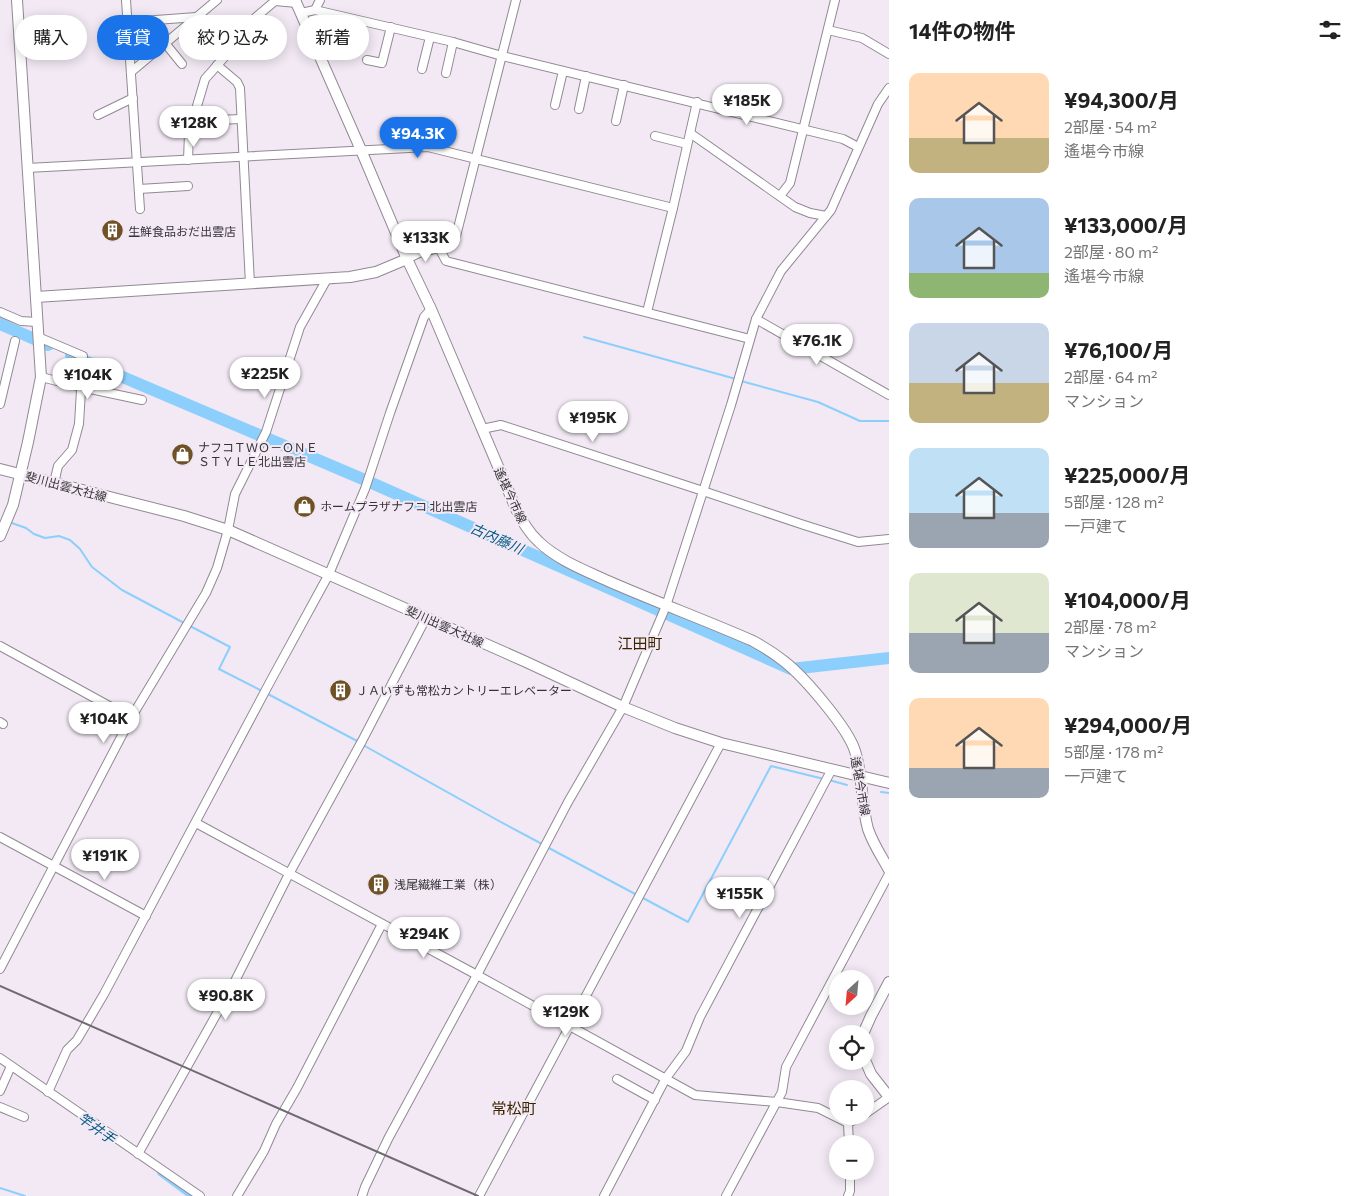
<!DOCTYPE html>
<html lang="ja">
<head>
<meta charset="utf-8">
<style>
  body { margin:0; font-family:Commissioner,"Noto Sans JP",sans-serif; background:#f6f6f6; color:#222; height:100vh; display:flex; flex-direction:column; font-size:19px; white-space:nowrap }
  * { box-sizing:border-box; margin:0 }
  p { font-size:16px; color:#767676 }
  .icon { flex:none; width:28px; height:28px; fill:none; stroke:currentColor; stroke-width:2; stroke-linecap:round; stroke-linejoin:round }
  .map { position:relative; flex:1; overflow:hidden }
  .side { display:flex; flex-direction:column; background:#fff; width:475px }
  .side>* { flex:none }
  .guide { position:absolute; left:15px; top:15px; width:475px; height:45px; display:flex; gap:10px }
  .needle { width:32px; rotate:206deg }
  .buttons { position:absolute; left:829px; top:970px; display:grid; gap:10px }
  .buttons a { display:grid; place-items:center; width:45px; height:45px; border-radius:50%; background:#fff; box-shadow:0 2px 12px #0003; font-size:25px }
  .price { position:absolute; translate:-50% -42px; padding:0 11px; border-radius:18px; background:#fff; color:#222; font-size:16px; line-height:32px; filter:drop-shadow(0 1px 2px #0008) }
  .price::after { content:''; position:absolute; left:50%; top:30px; width:15px; height:11px; margin-left:-8px; background:inherit; clip-path:polygon(0 0,100% 0,50% 100%) }
  .price.current { background:#1a73e8; color:#fff }
  ul { padding:0; list-style:none }
  li { display:flex; align-items:center; gap:15px; height:125px; padding:0 20px }
  li span { display:grid; place-items:center; flex:none; width:140px; height:100px; border-radius:10px; color:#555 }
  li>.icon { margin-inline-start:auto }
  span .icon { width:60px; height:60px; fill:#fffc; stroke-width:1 }
  li b { font-size:21px }
  h2 { display:flex; justify-content:space-between; align-items:center; height:60px; padding:0 20px; font-size:21px }
  .tag { padding:0 18px; border-radius:22px; background:#fff; box-shadow:0 2px 12px #0003; font-size:18px; line-height:45px }
  .tag.current { background:#1a73e8; color:#fff }
  main { display:flex; flex:1; min-height:0 }
  .map>svg:first-child { display:block }
  .lines { fill:none; stroke-linecap:round; stroke-linejoin:round }
  .stream { stroke:#8ccffd; stroke-width:2 }
  .canal { stroke:#8ccffd; stroke-width:7 }
  .river { stroke:#8ccffd; stroke-width:12 }
  .street-casing { stroke:#918993; stroke-width:10 }
  .secondary-casing { stroke:#918993; stroke-width:12 }
  .street { stroke:#fff; stroke-width:8 }
  .secondary { stroke:#fff; stroke-width:10 }
  .rail { stroke:#6e6a70; stroke-width:2 }
  .labels { text-anchor:middle; dominant-baseline:central; stroke-width:4; stroke-linejoin:round; paint-order:stroke }
  .poi-label { font-size:12px; fill:#363337; stroke:#f2e9f4; text-anchor:start }
  .street-label { font-size:12px; fill:#363337; stroke:#f2e9f4 }
  .water-label { font-size:14px; font-style:italic; fill:#065a85; stroke:#f2e9f4 }
  .quarter-label { font-size:15px; fill:#3b2500; stroke:#f2e9f4 }
</style>
</head>
<body>
<main>
<div class="map">
<svg width="889" height="1196" viewBox="0 0 889 1196">
  <rect width="100%" height="100%" fill="#f2e9f4"/>
  <g class="lines">
    <g class="stream">
      <path d="M 584,337 L 736,379"/>
      <path d="M 741,381 L 818,402 L 860,421 L 889,421"/>
      <path d="M 9,522 L 26,528 L 34,534 L 45,538 L 59,536 L 70,540 L 80,549 L 92,567 L 122,590 L 186,624"/>
      <path d="M 190,626 L 230,647 L 219,669 L 262,691"/>
      <path d="M 266,693 L 359,742"/>
      <path d="M 363,745 L 499,821 L 542,844"/>
      <path d="M 829,780 L 847,785"/>
      <path d="M 881,792 L 889,793"/>
      <path d="M 547,847 L 637,895"/>
      <path d="M 641,897 L 688,922 L 771,766 L 824,779"/>
      <path d="M 0,1188 L 25,1196"/>
    </g>
    <path class="canal" d="M 161,1173 L 192,1196"/>
    <g class="river">
      <path d="M 0,324 L 48,345"/>
      <path d="M 71,355 L 365,480 L 791,669 L 889,658"/>
    </g>
    <defs>
      <g id="street">
        <path d="M 126,0 L 140,209"/>
        <path d="M 315,10 L 320,0"/>
        <path d="M 301,13 L 315,10 L 453,42 L 502,56 L 843,139 L 858,147"/>
        <path d="M 128,22 L 197,17"/>
        <path d="M 828,30 L 862,38 L 889,54"/>
        <path d="M 165,43 L 182,64"/>
        <path d="M 367,60 L 382,63 L 391,27"/>
        <path d="M 217,65 L 237,82 L 240,88 L 250,284"/>
        <path d="M 422,69 L 430,37"/>
        <path d="M 131,72 L 217,0"/>
        <path d="M 446,73 L 453,42"/>
        <path d="M 555,105 L 563,71"/>
        <path d="M 579,109 L 586,76"/>
        <path d="M 98,115 L 133,98"/>
        <path d="M 192,121 L 241,119"/>
        <path d="M 616,121 L 624,85"/>
        <path d="M 690,133 L 795,207 L 810,213 L 826,216"/>
        <path d="M 655,136 L 687,144"/>
        <path d="M 188,160 L 189,133 L 205,79 L 236,44 L 256,17 L 275,1 L 297,3"/>
        <path d="M 27,168 L 428,147 L 673,208"/>
        <path d="M 139,189 L 188,186"/>
        <path d="M 780,196 L 790,183 L 835,0"/>
        <path d="M 439,248 L 446,261 L 750,339"/>
        <path d="M 407,259 L 419,253 L 439,248 L 449,242 L 456,236 L 516,0"/>
        <path d="M 0,312 L 21,321 L 37,322"/>
        <path d="M 647,312 L 673,208 L 697,102"/>
        <path d="M 756,319 L 889,395"/>
        <path d="M 38,337 L 83,356 L 79,424 L 72,450 L 58,466 L 54,483"/>
        <path d="M 41,377 L 81,387 L 142,400"/>
        <path d="M 0,404 L 15,341"/>
        <path d="M 482,429 L 501,425 L 703,491 L 804,525 L 858,542 L 889,539"/>
        <path d="M 0,646 L 131,718"/>
        <path d="M 0,722 L 3,724"/>
        <path d="M 196,823 L 477,975 L 695,1095 L 777,1102 L 818,1108 L 848,1123 L 862,1116"/>
        <path d="M 0,837 L 146,916"/>
        <path d="M 0,969 L 131,718 L 206,593 L 217,568 L 228,530 L 235,494 L 266,432 L 300,327 L 327,279"/>
        <path d="M 0,1058 L 200,1196"/>
        <path d="M 617,1079 L 655,1100"/>
        <path d="M 0,1091 L 11,1066"/>
        <path d="M 48,1092 L 67,1050 L 77,1040 L 104,994 L 270,682 L 329,574 L 365,489 L 390,413 L 424,317 L 431,309"/>
        <path d="M 0,1107 L 24,1117"/>
        <path d="M 865,1114 L 889,1097"/>
        <path d="M 848,1123 L 849,1144"/>
        <path d="M 138,1154 L 234,983 L 289,874 L 362,741 L 426,618"/>
        <path d="M 237,1196 L 264,1151 L 276,1124 L 297,1088 L 382,924"/>
        <path d="M 362,1196 L 365,1187 L 388,1139 L 477,975 L 568,802 L 623,707 L 666,606 L 731,405 L 756,319 L 781,271 L 831,210 L 878,104 L 889,88"/>
        <path d="M 479,1196 L 721,743"/>
        <path d="M 604,1196 L 666,1078 L 686,1051 L 700,1017 L 832,769"/>
        <path d="M 726,1196 L 782,1092 L 786,1067 L 889,874"/>
        <path d="M 848,1196 L 850,1191 L 850,1171"/>
      </g>
      <g id="secondary">
        <path d="M 295,0 L 361,150 L 407,259 L 431,309 L 517,511 C 523,522 529,533 539,542 C 558,560 584,570 608,581 C 656,602 705,620 753,641 C 764,647 775,654 785,662 C 804,677 848,728 855,751 C 863,776 861,804 868,829 C 873,844 882,857 889,870"/>
        <path d="M 36,297 L 350,277 L 376,272 L 407,259"/>
        <path d="M 0,469 L 184,516 L 228,530 L 524,661 L 623,707 L 675,728 L 721,743 L 889,783"/>
        <path d="M 0,536 L 13,505 L 28,442 L 41,377 L 17,0"/>
        <path d="M 863,1034 L 871,1016 L 889,982"/>
        <path d="M 865,1060 L 871,1074 L 889,1097"/>
      </g>
    </defs>
    <use href="#street" class="street-casing"/>
    <use href="#secondary" class="secondary-casing"/>
    <use href="#street" class="street"/>
    <use href="#secondary" class="secondary"/>
    <path class="rail" d="M 0,986 L 478,1196"/>
  </g>
  <defs>
    <symbol id="building-disc" viewBox="-11 -11 22 22"><circle r="9.5" fill="#6f5125" stroke="#f2e9f4"/><path d="M-4-6H4V6H1V3H-1V6H-4ZM-2.5-4.3h1.7v1.8h-1.7ZM.8-4.3h1.7v1.8H.8ZM-2.5-1h1.7V.8h-1.7ZM.8-1h1.7V.8H.8Z" fill="#fff"/></symbol>
    <symbol id="shop-disc" viewBox="-11 -11 22 22"><circle r="9.5" fill="#6f5125" stroke="#f2e9f4"/><path d="M-5-2.5h2.3a2.7 3.5 0 0 1 5.4 0H5L5.5 6h-11ZM-1.5-2.5h3a1.5 2.3 0 0 0-3 0Z" fill="#fff"/></symbol>
  </defs>
  <g fill-rule="evenodd">
    <use href="#building-disc" x="100" y="218" width="25" height="25"/>
    <use href="#shop-disc" x="170" y="442" width="25" height="25"/>
    <use href="#shop-disc" x="292" y="494" width="25" height="25"/>
    <use href="#building-disc" x="328" y="678" width="25" height="25"/>
    <use href="#building-disc" x="366" y="872" width="25" height="25"/>
  </g>
  <g class="labels">
    <g class="poi-label">
      <text x="128" y="231">生鮮食品おだ出雲店</text>
      <text x="198" y="447">ナフコＴＷＯ－ＯＮＥ<tspan x="198" dy="14">ＳＴＹＬＥ北出雲店</tspan></text>
      <text x="320" y="506">ホームプラザナフコ 北出雲店</text>
      <text x="356" y="690">ＪＡいずも常松カントリーエレベーター</text>
      <text x="394" y="884">浅尾繊維工業（株）</text>
    </g>
    <g class="street-label">
      <text transform="translate(66 486) rotate(15)">斐川出雲大社線</text>
      <text transform="translate(511 495) rotate(65)">遙堪今市線</text>
      <text transform="translate(445 626) rotate(24)">斐川出雲大社線</text>
      <text transform="translate(861 786) rotate(80)">遙堪今市線</text>
    </g>
    <g class="water-label">
      <text transform="translate(497 538) rotate(24)">古内藤川</text>
      <text transform="translate(97 1128) rotate(36)">竿井手</text>
    </g>
    <g class="quarter-label">
      <text x="640" y="643">江田町</text>
      <text x="514" y="1108">常松町</text>
    </g>
  </g>
</svg>
<div class="buttons">
<a><svg class="needle" viewBox="-14 -14 28 28"><path d="M0-13l5 13h-10z" fill="#e53935"/><path d="M0 13l5-13h-10z" fill="#767676"/></svg></a>
<a><svg class="icon" aria-label="locate" viewBox="0 0 24 24"><circle cx="12" cy="12" r="6"/><path d="M12 2v4M12 18v4M2 12h4M18 12h4"/></svg></a>
<a>+</a>
<a>−</a>
</div>
<b class="price" style="left:747px;top:126px">¥185K</b>
<b class="price" style="left:194px;top:148px">¥128K</b>
<b class="price current" style="left:418px;top:159px">¥94.3K</b>
<b class="price" style="left:426px;top:263px">¥133K</b>
<b class="price" style="left:817px;top:366px">¥76.1K</b>
<b class="price" style="left:265px;top:399px">¥225K</b>
<b class="price" style="left:88px;top:400px">¥104K</b>
<b class="price" style="left:593px;top:443px">¥195K</b>
<b class="price" style="left:104px;top:744px">¥104K</b>
<b class="price" style="left:105px;top:881px">¥191K</b>
<b class="price" style="left:740px;top:919px">¥155K</b>
<b class="price" style="left:424px;top:959px">¥294K</b>
<b class="price" style="left:226px;top:1021px">¥90.8K</b>
<b class="price" style="left:566px;top:1037px">¥129K</b>
<div class="guide">
<a class="tag">購入</a>
<a class="tag current">賃貸</a>
<a class="tag">絞り込み</a>
<a class="tag">新着</a>
</div>
</div>
<section class="side">
<h2>14件の物件<svg class="icon" aria-label="filters" viewBox="0 0 24 24"><path d="M4 7h16M4 17h16"/><circle cx="9" cy="7" r="2"/><circle cx="15" cy="17" r="2"/></svg></h2>
<ul>
<li><span style="background:linear-gradient(#ffd9b3 65%,#c2b280 0)"><svg class="icon" aria-label="home" viewBox="0 0 24 24"><path d="M3 11l9-7 9 7M6 9v11h12V9"/></svg></span><div><b>¥94,300/月</b><p>2部屋 · 54 m²</p><p>遙堪今市線</p></div></li>
<li><span style="background:linear-gradient(#a9c7e8 75%,#8fb573 0)"><svg class="icon" aria-label="home" viewBox="0 0 24 24"><path d="M3 11l9-7 9 7M6 9v11h12V9"/></svg></span><div><b>¥133,000/月</b><p>2部屋 · 80 m²</p><p>遙堪今市線</p></div></li>
<li><span style="background:linear-gradient(#c9d6e8 60%,#c2b280 0)"><svg class="icon" aria-label="home" viewBox="0 0 24 24"><path d="M3 11l9-7 9 7M6 9v11h12V9"/></svg></span><div><b>¥76,100/月</b><p>2部屋 · 64 m²</p><p>マンション</p></div></li>
<li><span style="background:linear-gradient(#bfe0f5 65%,#9aa5b1 0)"><svg class="icon" aria-label="home" viewBox="0 0 24 24"><path d="M3 11l9-7 9 7M6 9v11h12V9"/></svg></span><div><b>¥225,000/月</b><p>5部屋 · 128 m²</p><p>一戸建て</p></div></li>
<li><span style="background:linear-gradient(#dfe7d0 60%,#9aa5b1 0)"><svg class="icon" aria-label="home" viewBox="0 0 24 24"><path d="M3 11l9-7 9 7M6 9v11h12V9"/></svg></span><div><b>¥104,000/月</b><p>2部屋 · 78 m²</p><p>マンション</p></div></li>
<li><span style="background:linear-gradient(#ffd9b3 70%,#9aa5b1 0)"><svg class="icon" aria-label="home" viewBox="0 0 24 24"><path d="M3 11l9-7 9 7M6 9v11h12V9"/></svg></span><div><b>¥294,000/月</b><p>5部屋 · 178 m²</p><p>一戸建て</p></div></li>
</ul>
</section>
</main>
</body>
</html>
